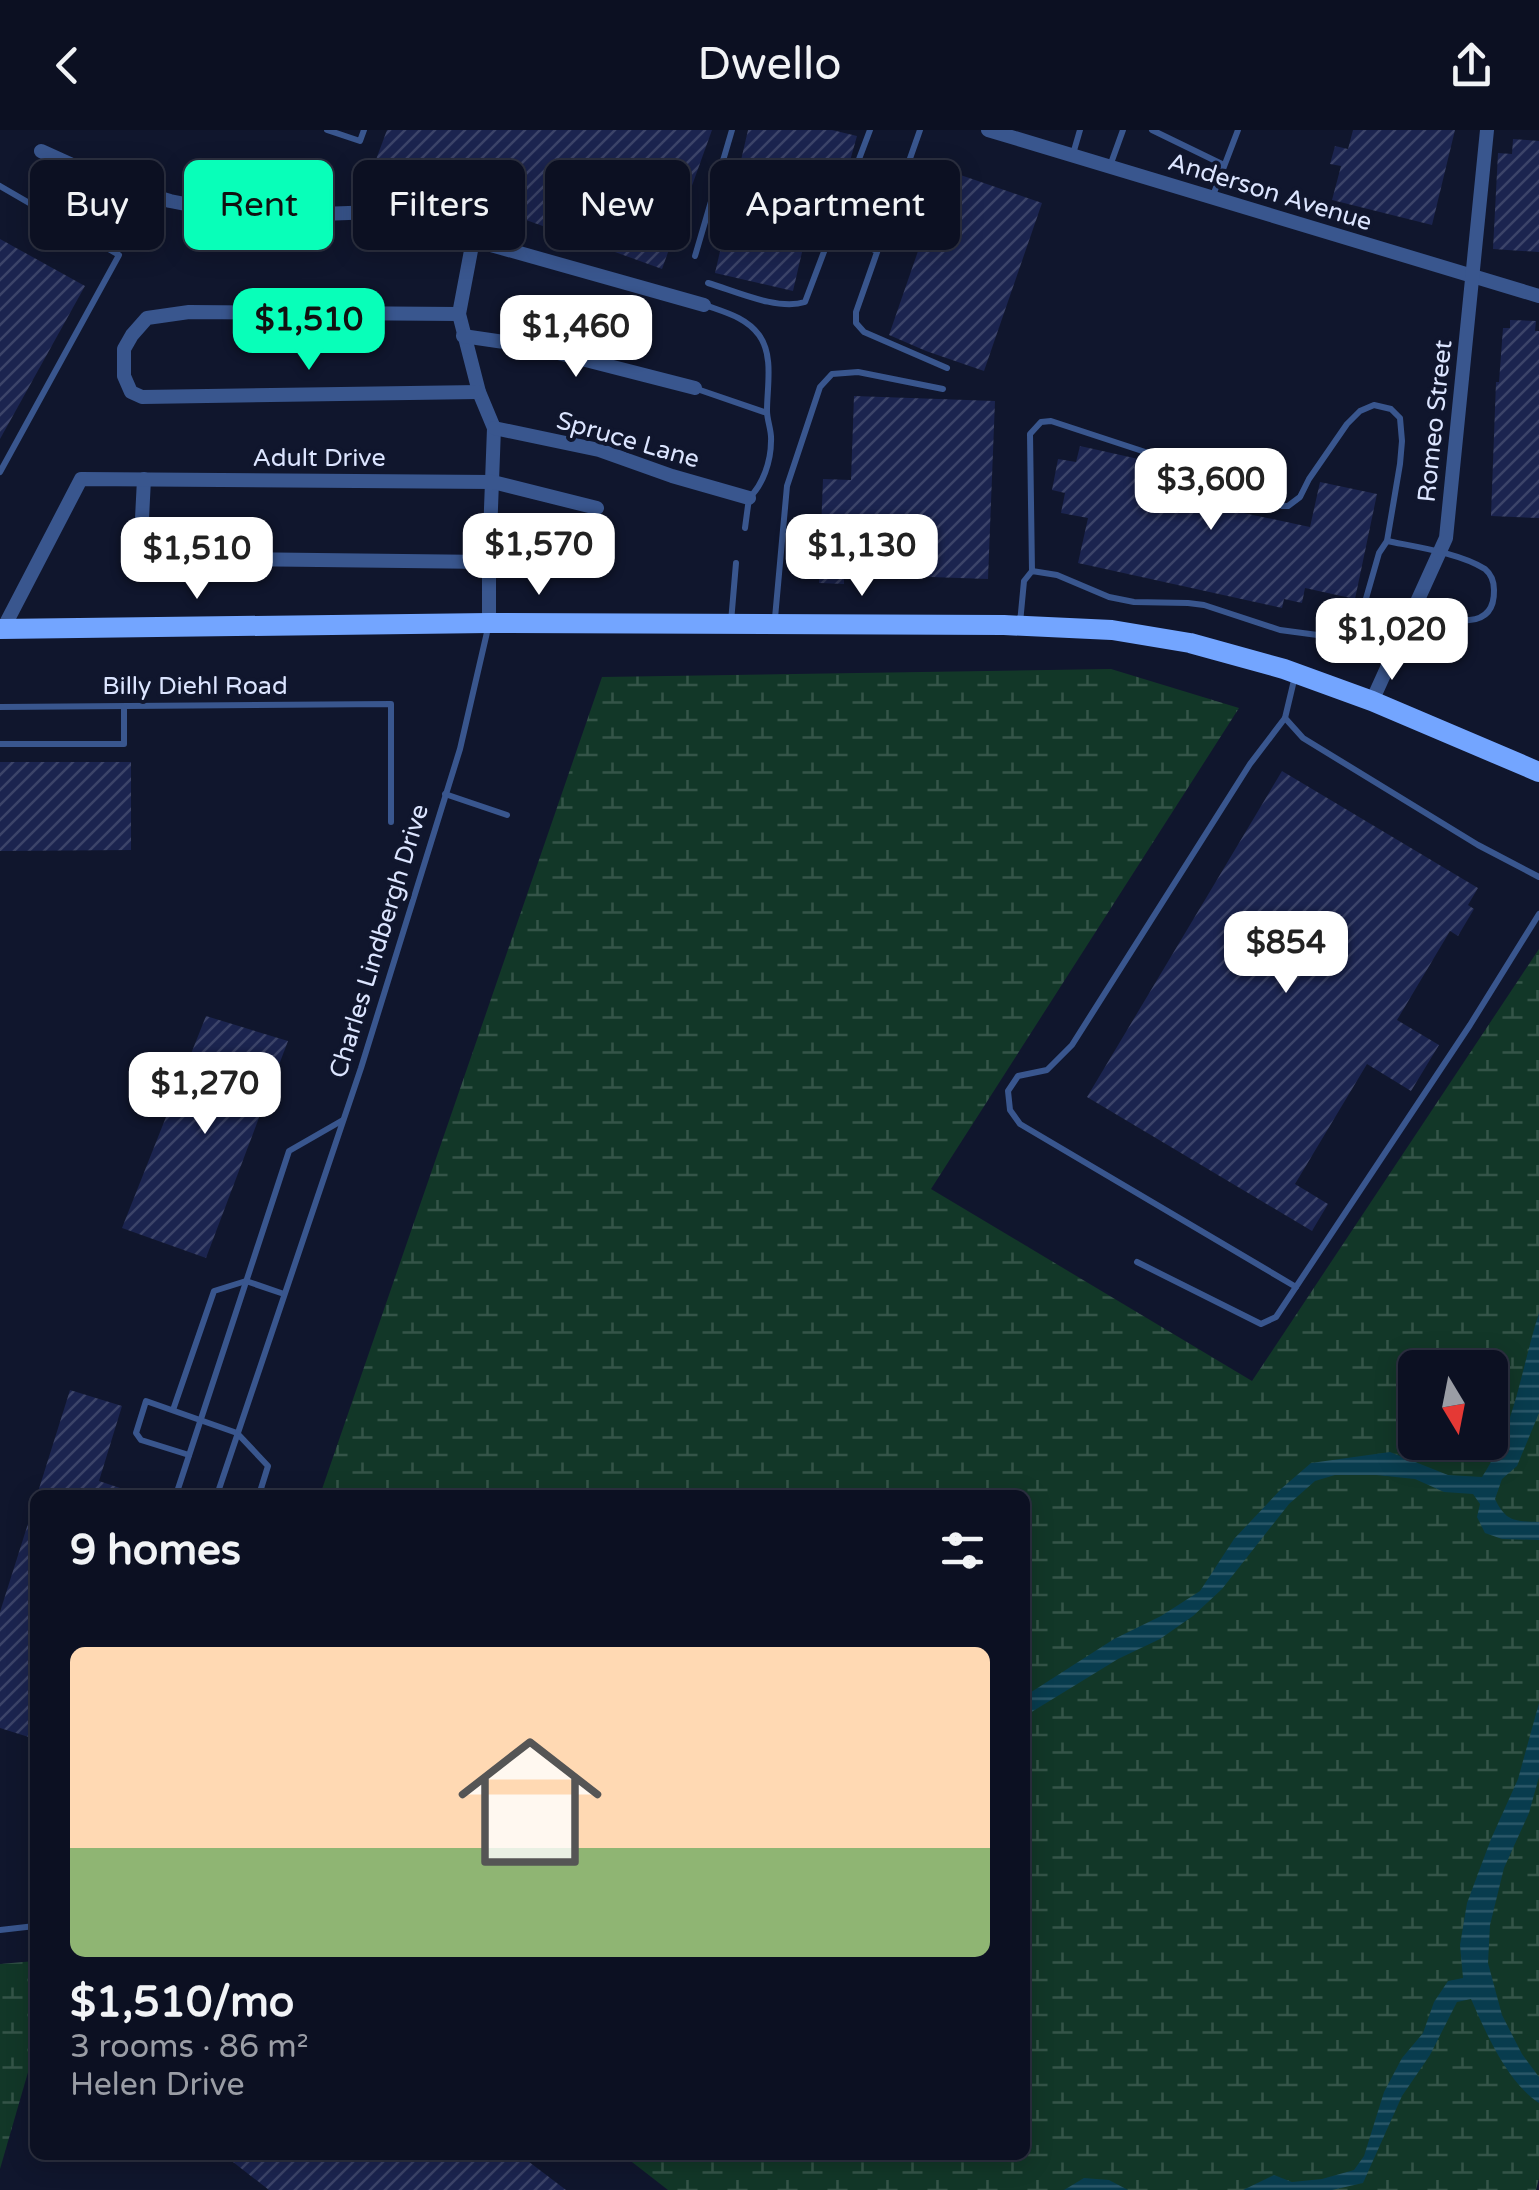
<!DOCTYPE html>
<html lang="en">
<head>
<meta charset="utf-8">
<style>
  body { margin:0; font-family:"Varela Round",sans-serif; background:#15192a; color:#f1f3f6; height:100vh; display:flex; flex-direction:column; font-size:38px; white-space:nowrap }
  * { box-sizing:border-box; margin:0 }
  p { font-size:32px; color:#9a9da5 }
  .icon { flex:none; width:55px; height:55px; fill:none; stroke:currentColor; stroke-width:2; stroke-linecap:round; stroke-linejoin:round }
  .map { position:relative; flex:1; overflow:hidden }
  .side { position:absolute; left:30px; top:1360px; width:1000px; height:670px; display:flex; flex-direction:column; background:#0c1022; border-radius:15px; box-shadow:0 5px 25px #0003,0 0 0 2px #2c3040 }
  .side>* { flex:none }
  .top-card { position:absolute; left:30px; top:30px; width:1000px; height:90px; display:flex; gap:20px }
  .needle { width:65px; rotate:170deg }
  .tools { position:absolute; left:1398px; top:1220px; display:grid; gap:20px }
  .tools a { display:grid; place-items:center; width:110px; height:110px; border-radius:15px; background:#0c1022; box-shadow:0 5px 25px #0003,0 0 0 2px #2c3040; font-size:50px }
  .price { position:absolute; translate:-50% -85px; padding:0 22px; border-radius:20px; background:#fff; color:#222; font-size:32px; line-height:65px; filter:drop-shadow(0 2px 5px #0008) }
  .price::after { content:''; position:absolute; left:50%; top:60px; width:30px; height:22px; margin-left:-15px; background:inherit; clip-path:polygon(0 0,100% 0,50% 100%) }
  .price.active { background:#08ffb9; color:#111 }
  ul { padding:0; list-style:none }
  li { display:grid; align-content:center; gap:20px; height:530px; padding:0 40px }
  li+li { border-top:2px solid #2c3040 }
  li span { display:grid; place-items:center; height:310px; border-radius:15px; color:#555 }
  li>.icon { margin-inline-start:auto }
  span .icon { width:180px; height:180px; fill:#fffc; stroke-width:1 }
  li b { font-size:42px }
  h2 { display:flex; justify-content:space-between; align-items:center; height:120px; padding:0 40px; font-size:42px }
  .pill { padding:0 35px; border-radius:15px; background:#0c1022; box-shadow:0 5px 25px #0003,0 0 0 2px #2c3040; font-size:35px; line-height:90px }
  .pill.active { background:#08ffb9; color:#111 }
  header { display:flex; justify-content:space-between; align-items:center; height:130px; padding:0 40px; background:#0c1022; font-size:45px; font-weight:600 }
  .map>svg:first-child { display:block }
  .wetland { fill:url(#wetland-marsh); fill-rule:evenodd }
  .water { fill:url(#water-rules) }
  .building { fill:url(#building-hatch) }
  .lines { fill:none; stroke-linecap:round; stroke-linejoin:round }
  .lane { stroke:#39568e; stroke-width:6 }
  .street { stroke:#39568e; stroke-width:14 }
  .secondary { stroke:#73a5ff; stroke-width:20 }
  .labels { text-anchor:middle; dominant-baseline:central; stroke-width:8; stroke-linejoin:round; paint-order:stroke }
  .street-label { font-size:25px; fill:#dce5ff; stroke:#10162d }
</style>
</head>
<body>
<header><svg class="icon" aria-label="back" viewBox="0 0 24 24"><path d="M15 5l-7 7 7 7"/></svg>Dwello<svg class="icon" aria-label="share" viewBox="0 0 24 24"><path d="M12 15V3M7 8l5-5 5 5M5 13v7h14v-7"/></svg></header>
<div class="map">
<svg width="1539" height="2060" viewBox="0 0 1539 2060">
  <defs>
    <pattern id="wetland-marsh" width="20" height="14" patternUnits="userSpaceOnUse" patternTransform="scale(2.5)"><rect width="20" height="14" fill="#123728"/><path d="M1 5h8M5 5V1M11 12h8M15 12V8" fill="none" stroke="#345448"/></pattern>
    <pattern id="water-rules" width="6" height="5" patternUnits="userSpaceOnUse" patternTransform="scale(2.5)"><rect width="6" height="5" fill="#083c4e"/><path d="M0 2.5h6" fill="none" stroke="#2b5869"/></pattern>
    <pattern id="building-hatch" width="6" height="6" patternUnits="userSpaceOnUse" patternTransform="scale(2.5)"><rect width="6" height="6" fill="#1b244f"/><path d="M-1 1l2-2M0 6l6-6M5 7l2-2" fill="none" stroke="#3c4469"/></pattern>
  </defs>
  <rect width="100%" height="100%" fill="#10162d"/>
  <g class="wetland">
    <path d="M 1111,539 L 1239,578 L 931,1059 L 1252,1251 L 1539,819 L 1539,2048 L 1536,2060 L 668,2060 L 623,2025 L 1025,2025 L 1025,1365 L 320,1365 L 602,547 ZM 1415,1238 L 1490,1238 L 1490,1312 L 1415,1312 Z"/>
    <path d="M 35,1831 L 35,1918 L 0,2039 L 0,1834 Z"/>
  </g>
  <g class="water">
    <path d="M 1539,1183 L 1539,1283 L 1517,1336 L 1502,1349 L 1495,1369 C 1506,1392 1515,1391 1539,1392 L 1539,1410 L 1502,1409 L 1485,1403 L 1477,1387 L 1480,1374 L 1473,1364 L 1444,1362 L 1415,1349 L 1376,1345 L 1335,1345 L 1315,1351 L 1289,1374 L 1222,1459 L 1193,1486 L 1160,1509 L 1118,1529 L 1025,1586 L 1025,1566 L 1114,1509 L 1161,1486 L 1200,1461 L 1234,1409 L 1282,1358 L 1311,1333 L 1390,1322 L 1448,1345 L 1482,1347 C 1515,1297 1521,1239 1539,1183 Z"/>
    <path d="M 1539,1573 L 1539,1647 L 1529,1683 L 1504,1738 L 1490,1795 L 1488,1833 L 1502,1885 L 1522,1924 L 1539,1947 L 1539,1973 C 1507,1952 1486,1903 1471,1869 L 1457,1872 L 1430,1925 L 1402,1966 L 1363,2053 L 1332,2060 L 1243,2060 L 1274,2045 L 1292,2052 L 1322,2049 L 1354,2040 L 1364,2026 L 1384,1962 L 1402,1928 L 1423,1903 L 1434,1872 L 1448,1851 L 1463,1848 L 1460,1815 L 1467,1773 L 1491,1709 L 1518,1649 Z"/>
    <path d="M 1084,2048 L 1109,2050 L 1128,2060 L 1064,2060 Z"/>
  </g>
  <g class="building">
    <path d="M 387,0 L 712,0 L 662,139 L 374,35 Z"/>
    <path d="M 748,0 L 832,0 L 857,6 L 846,45 L 828,41 L 825,50 L 819,49 L 793,161 L 715,143 Z"/>
    <path d="M 1353,0 L 1455,0 L 1432,95 L 1332,70 L 1341,36 L 1330,34 L 1335,16 L 1348,19 Z"/>
    <path d="M 1513,9 L 1539,11 L 1539,122 L 1493,119 L 1498,23 L 1512,24 Z"/>
    <path d="M 946,40 L 1042,73 L 984,241 L 926,221 L 889,205 Z"/>
    <path d="M 0,109 L 85,156 L 0,309 Z"/>
    <path d="M 1510,190 L 1536,191 L 1535,201 L 1539,201 L 1539,388 L 1491,386 L 1496,252 L 1499,252 L 1503,198 L 1510,198 Z"/>
    <path d="M 854,266 L 995,271 L 988,449 L 844,444 L 844,454 L 819,453 L 823,349 L 851,350 Z"/>
    <path d="M 1080,316 L 1152,332 L 1201,348 L 1196,373 L 1310,397 L 1320,352 L 1377,364 L 1355,469 L 1305,458 L 1302,473 L 1284,469 L 1282,478 L 1078,433 L 1088,388 L 1061,383 L 1065,363 L 1052,360 L 1058,329 L 1076,332 Z"/>
    <path d="M 0,632 L 131,632 L 131,720 L 0,721 Z"/>
    <path d="M 1282,641 L 1478,758 L 1468,775 L 1474,779 L 1458,806 L 1450,801 L 1397,890 L 1439,915 L 1411,961 L 1367,934 L 1295,1054 L 1328,1074 L 1312,1101 L 1087,967 Z"/>
    <path d="M 206,886 L 288,911 L 206,1128 L 122,1098 Z"/>
    <path d="M 70,1260 L 122,1276 L 99,1351 L 132,1362 L 132,1365 L 37,1365 Z"/>
    <path d="M 32,1381 L 35,1382 L 35,1609 L 0,1598 L 0,1482 Z"/>
    <path d="M 224,2025 L 520,2025 L 566,2060 L 269,2060 Z"/>
  </g>
  <g class="lines">
    <g class="lane">
      <path d="M 327,0 L 360,11 L 364,0"/>
      <path d="M 920,0 L 856,182 L 856,193 L 864,202 L 947,238"/>
      <path d="M 1152,0 L 1224,35"/>
      <path d="M 1073,24 L 1080,0"/>
      <path d="M 1110,36 L 1123,0"/>
      <path d="M 0,56 L 119,125 L 0,342"/>
      <path d="M 1212,68 L 1238,0"/>
      <path d="M 832,102 L 877,121"/>
      <path d="M 695,126 L 732,0"/>
      <path d="M 708,153 C 735,161 778,181 805,172 L 870,0"/>
      <path d="M 705,175 C 724,182 746,187 759,205 C 774,226 767,256 767,281 C 767,291 772,301 771,311 C 771,331 763,355 749,368 L 745,398"/>
      <path d="M 697,259 L 767,283"/>
      <path d="M 1387,411 C 1416,417 1460,423 1485,439 C 1491,444 1494,452 1494,460 C 1495,508 1440,486 1413,479"/>
      <path d="M 775,488 L 787,356 L 820,257 L 832,244 L 858,242 L 943,259"/>
      <path d="M 731,492 L 736,433"/>
      <path d="M 1020,493 L 1024,451 L 1032,441 L 1030,304 L 1041,292 L 1051,291 L 1197,339 L 1282,376 L 1288,376 L 1300,367 L 1309,349 L 1347,294 L 1360,281 L 1374,275 L 1391,279 L 1400,288 L 1402,311 L 1400,334 L 1387,411 L 1379,423 L 1361,486 L 1352,499 L 1339,505 L 1325,506 L 1280,500 L 1204,475 L 1188,473 L 1134,472 L 1109,467 L 1057,445 L 1032,441"/>
      <path d="M 1295,546 L 1285,588 L 1303,608 L 1478,715 L 1539,747"/>
      <path d="M 0,577 L 391,574 L 391,692"/>
      <path d="M 1285,588 L 1250,634 L 1072,915 L 1047,940 L 1018,946 L 1008,961 L 1010,980 L 1020,994 L 1296,1157"/>
      <path d="M 0,614 L 124,614 L 124,577"/>
      <path d="M 445,664 L 507,685"/>
      <path d="M 1137,1132 L 1261,1194 L 1276,1187 L 1470,895 L 1539,784"/>
      <path d="M 173,1280 L 214,1161 L 246,1151 L 284,1164"/>
      <path d="M 189,1325 L 141,1310 L 136,1303 L 146,1271 L 237,1303 L 268,1336 L 259,1365"/>
      <path d="M 176,1365 L 289,1021 L 343,990"/>
      <path d="M 217,1365 L 361,938 L 460,619 L 488,498"/>
      <path d="M 0,1800 L 35,1796"/>
    </g>
    <g class="street">
      <path d="M 988,0 L 1539,166"/>
      <path d="M 41,21 L 116,55 L 170,71 L 226,82 L 293,85 L 404,81 L 473,110 L 704,175"/>
      <path d="M 473,110 L 459,184 L 479,262 L 494,298 L 489,432 L 489,493"/>
      <path d="M 459,184 L 189,182 L 147,188 L 132,205 L 124,219 L 124,246 L 131,262 L 142,267 L 479,262"/>
      <path d="M 463,206 L 531,216 L 695,258"/>
      <path d="M 494,298 L 599,320 L 672,346 L 749,368"/>
      <path d="M 144,349 L 140,428 L 489,432"/>
      <path d="M 3,499 L 81,349 L 493,352 L 597,378"/>
      <path d="M 1372,571 L 1446,408 L 1487,0"/>
    </g>
    <path class="secondary" d="M 0,499 L 489,493 L 1004,495 L 1112,500 L 1190,513 L 1284,539 L 1372,571 L 1539,642"/>
  </g>
  <g class="labels">
    <g class="street-label">
      <text transform="translate(1270 62) rotate(17)">Anderson Avenue</text>
      <text transform="translate(1435 291) rotate(-84)">Romeo Street</text>
      <text transform="translate(628 310) rotate(16)">Spruce Lane</text>
      <text x="319" y="328">Adult Drive</text>
      <text x="195" y="556">Billy Diehl Road</text>
      <text transform="translate(379 811) rotate(-73)">Charles Lindbergh Drive</text>
    </g>
  </g>
</svg>
<div class="tools">
<a><svg class="needle" viewBox="-14 -14 28 28"><path d="M0-13l5 13h-10z" fill="#e53935"/><path d="M0 13l5-13h-10z" fill="#9a9da5"/></svg></a>
</div>
<b class="price active" style="left:309px;top:243px">$1,510</b>
<b class="price" style="left:576px;top:250px">$1,460</b>
<b class="price" style="left:1211px;top:403px">$3,600</b>
<b class="price" style="left:539px;top:468px">$1,570</b>
<b class="price" style="left:862px;top:469px">$1,130</b>
<b class="price" style="left:197px;top:472px">$1,510</b>
<b class="price" style="left:1392px;top:553px">$1,020</b>
<b class="price" style="left:1286px;top:866px">$854</b>
<b class="price" style="left:205px;top:1007px">$1,270</b>
<div class="top-card">
<a class="pill">Buy</a>
<a class="pill active">Rent</a>
<a class="pill">Filters</a>
<a class="pill">New</a>
<a class="pill">Apartment</a>
</div>
<section class="side">
<h2>9 homes<svg class="icon" aria-label="filters" viewBox="0 0 24 24"><path d="M4 7h16M4 17h16"/><circle cx="9" cy="7" r="2"/><circle cx="15" cy="17" r="2"/></svg></h2>
<ul>
<li><span style="background:linear-gradient(#ffd9b3 65%,#8fb573 0)"><svg class="icon" aria-label="home" viewBox="0 0 24 24"><path d="M3 11l9-7 9 7M6 9v11h12V9"/></svg></span><div><b>$1,510/mo</b><p>3 rooms · 86 m²</p><p>Helen Drive</p></div></li>
</ul>
</section>
</div>
</body>
</html>
